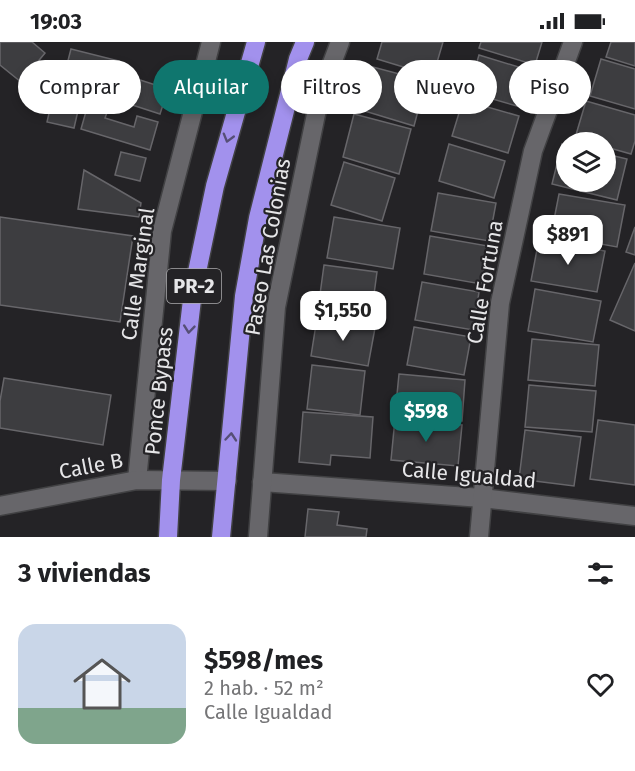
<!DOCTYPE html>
<html lang="es">
<head>
<meta charset="utf-8">
<style>
  body { margin:0; font-family:"Fira Sans",sans-serif; background:#f6f6f6; color:#202124; height:100vh; display:flex; flex-direction:column; font-size:22px; white-space:nowrap }
  * { box-sizing:border-box; margin:0 }
  p { font-size:20px; color:#757577 }
  .icon { flex:none; width:33px; height:33px; fill:none; stroke:currentColor; stroke-width:2; stroke-linecap:round; stroke-linejoin:round }
  .map { position:relative; height:495px; overflow:hidden }
  .sheet { display:flex; flex-direction:column; background:#fff; flex:1 }
  .sheet>* { flex:none }
  .hud { position:absolute; left:18px; top:18px; width:600px; height:54px; display:flex; gap:12px }
  .controls { position:absolute; left:556px; top:90px; display:grid; gap:12px }
  .controls a { display:grid; place-items:center; width:60px; height:60px; border-radius:50%; background:#fff; box-shadow:0 3px 9px #0003; font-size:30px }
  .price { position:absolute; translate:-50% -51px; padding:0 14px; border-radius:12px; background:#fff; color:#222; font-size:20px; line-height:39px; filter:drop-shadow(0 2px 3px #0008) }
  .price::after { content:''; position:absolute; left:50%; top:36px; width:18px; height:14px; margin-left:-9px; background:inherit; clip-path:polygon(0 0,100% 0,50% 100%) }
  .price.active { background:#0f766e; color:#fff }
  ul { padding:0; list-style:none }
  li { display:flex; align-items:center; gap:18px; height:150px; padding:0 18px }
  li span { display:grid; place-items:center; flex:none; width:168px; height:120px; border-radius:18px; color:#555 }
  li>.icon { margin-inline-start:auto }
  span .icon { width:72px; height:72px; fill:#fffc; stroke-width:1 }
  li b { font-size:26px }
  h2 { display:flex; justify-content:space-between; align-items:center; height:72px; padding:0 18px; font-size:26px }
  .tag { padding:0 21px; border-radius:27px; background:#fff; box-shadow:0 3px 9px #0003; font-size:21px; line-height:54px }
  .tag.active { background:#0f766e; color:#fff }
  .status { display:flex; justify-content:space-between; align-items:center; height:42px; padding:0 30px; background:#fff; direction:ltr }
  .status svg { height:16px; fill:currentColor }
  .map>svg:first-child { display:block }
  .building { fill:#3d3d40; stroke:#67666a; stroke-width:1.5 }
  .lines { fill:none; stroke-linecap:round; stroke-linejoin:round }
  .street-casing { stroke:#414143; stroke-width:21 }
  .highway-casing { stroke:#414143; stroke-width:21 }
  .street { stroke:#67666a; stroke-width:18 }
  .highway { stroke:#a291ed; stroke-width:18 }
  .oneway { stroke:#564f76 }
  .labels { text-anchor:middle; dominant-baseline:central; stroke-width:4.5; stroke-linejoin:round; paint-order:stroke }
  .shield { fill:#242326; stroke:#acacae; stroke-width:1.5 }
  .shield-label { font-size:20px; font-weight:bold; fill:#e6e6e8 }
  .street-label { font-size:21px; fill:#e6e6e8; stroke:#242326 }
</style>
</head>
<body>
<div class="status"><b>19:03</b><svg viewBox="0 0 49 12"><path d="M0 12V9h3v3zM5 12V6h3v6zM10 12V3h3v9zM15 12V0h3v12zM26 1h20v11H26zM47 4h2v5h-2z"/></svg></div>
<div class="map">
<svg width="635" height="495" viewBox="0 0 635 495">
  <rect width="100%" height="100%" fill="#242326"/>
  <g class="building">
    <path d="M 0,0 L 32,0 L 45,11 L 21,40 L 0,23 Z"/>
    <path d="M 382,0 L 443,0 L 433,34 L 377,17 Z"/>
    <path d="M 481,0 L 542,0 L 535,23 L 479,6 Z"/>
    <path d="M 611,0 L 635,0 L 635,24 L 606,15 Z"/>
    <path d="M 71,7 L 119,19 L 111,47 L 64,34 Z"/>
    <path d="M 479,13 L 535,30 L 524,66 L 468,50 Z"/>
    <path d="M 601,17 L 635,27 L 635,67 L 590,54 Z"/>
    <path d="M 369,24 L 426,39 L 414,84 L 358,67 Z"/>
    <path d="M 134,36 L 168,47 L 160,72 L 126,61 Z"/>
    <path d="M 56,41 L 83,47 L 74,86 L 47,80 Z"/>
    <path d="M 463,58 L 519,74 L 508,111 L 452,94 Z"/>
    <path d="M 89,59 L 109,65 L 105,76 L 134,85 L 137,74 L 158,80 L 150,108 L 81,87 Z"/>
    <path d="M 586,59 L 635,73 L 635,99 L 631,112 L 606,105 L 606,100 L 591,100 L 575,96 Z"/>
    <path d="M 354,72 L 411,87 L 399,132 L 343,115 Z"/>
    <path d="M 449,102 L 505,119 L 494,156 L 439,139 Z"/>
    <path d="M 562,102 L 567,103 L 567,140 L 606,140 L 606,112 L 627,117 L 617,158 L 552,142 Z"/>
    <path d="M 121,110 L 146,116 L 140,139 L 115,133 Z"/>
    <path d="M 344,120 L 395,136 L 382,179 L 331,163 Z"/>
    <path d="M 84,128 L 141,161 L 139,175 L 78,167 Z"/>
    <path d="M 438,151 L 496,161 L 489,199 L 431,189 Z"/>
    <path d="M 559,152 L 625,163 L 617,205 L 551,193 Z"/>
    <path d="M 0,175 L 133,194 L 120,280 L 0,263 Z"/>
    <path d="M 334,175 L 400,186 L 393,227 L 327,216 Z"/>
    <path d="M 635,185 L 635,213 L 626,210 Z"/>
    <path d="M 430,194 L 488,204 L 481,242 L 424,232 Z"/>
    <path d="M 539,197 L 605,209 L 597,250 L 531,239 Z"/>
    <path d="M 635,221 L 635,289 L 610,278 Z"/>
    <path d="M 324,223 L 377,230 L 371,275 L 318,267 Z"/>
    <path d="M 422,240 L 479,250 L 473,288 L 415,278 Z"/>
    <path d="M 535,247 L 601,259 L 593,300 L 528,289 Z"/>
    <path d="M 317,276 L 375,286 L 368,324 L 311,314 Z"/>
    <path d="M 414,285 L 471,295 L 464,333 L 407,323 Z"/>
    <path d="M 532,297 L 599,303 L 595,344 L 528,338 Z"/>
    <path d="M 312,323 L 365,329 L 360,373 L 307,367 Z"/>
    <path d="M 399,332 L 465,338 L 462,379 L 395,373 Z"/>
    <path d="M 4,336 L 111,353 L 103,403 L 0,386 L 0,359 Z"/>
    <path d="M 529,343 L 596,349 L 592,390 L 525,385 Z"/>
    <path d="M 303,370 L 373,375 L 370,416 L 331,413 L 330,423 L 299,420 Z"/>
    <path d="M 395,377 L 462,383 L 458,424 L 391,418 Z"/>
    <path d="M 598,378 L 635,383 L 635,443 L 590,437 Z"/>
    <path d="M 525,388 L 581,395 L 574,444 L 519,437 Z"/>
    <path d="M 308,467 L 339,470 L 337,483 L 367,487 L 366,495 L 305,495 Z"/>
  </g>
  <g class="lines">
    <defs>
      <g id="street">
        <path d="M 137,438 L 162,189 L 211,0"/>
        <path d="M 262,440 L 482,456 L 635,474"/>
        <path d="M 0,464 L 137,438 L 227,439"/>
        <path d="M 258,495 L 276,265 L 320,53 L 340,0"/>
        <path d="M 479,495 L 500,261 L 533,109 L 573,0"/>
      </g>
      <g id="highway">
        <path d="M 168,495 L 171,438 L 193,249 L 215,144 L 256,0"/>
        <path d="M 221,495 L 244,254 L 258,176 L 298,17 L 305,0"/>
      </g>
    </defs>
    <use href="#street" class="street-casing"/>
    <use href="#highway" class="highway-casing"/>
    <use href="#street" class="street"/>
    <use href="#highway" class="highway"/>
  </g>
  <defs><path id="oneway-chevron" d="M-2-3.5L2.5 0L-2 3.5" fill="none" stroke-width="1.6" stroke-linecap="round" stroke-linejoin="round" transform="scale(1.5)"/></defs>
  <g class="oneway">
    <use href="#oneway-chevron" transform="translate(228 96) rotate(106)"/>
    <use href="#oneway-chevron" transform="translate(189 287) rotate(96)"/>
    <use href="#oneway-chevron" transform="translate(231 395) rotate(-85)"/>
  </g>
  <g class="labels">
    <rect class="shield" x="167" y="227" width="54" height="34" rx="4.5"/>
    <g class="shield-label">
      <text x="194" y="244">PR-2</text>
    </g>
    <g class="street-label">
      <text transform="translate(268 205) rotate(-80)">Paseo Las Colonias</text>
      <text transform="translate(138 232) rotate(-82)">Calle Marginal</text>
      <text transform="translate(485 240) rotate(-80)">Calle Fortuna</text>
      <text transform="translate(159 349) rotate(-84)">Ponce Bypass</text>
      <text transform="translate(91 424) rotate(-11)">Calle B</text>
      <text transform="translate(469 433) rotate(5)">Calle Igualdad</text>
    </g>
  </g>
</svg>
<div class="controls">
<a><svg class="icon" aria-label="layers" viewBox="0 0 24 24"><path d="M12 4l9 5-9 5-9-5zM3 14l9 5 9-5"/></svg></a>
</div>
<b class="price" style="left:568px;top:224px">$891</b>
<b class="price" style="left:343px;top:300px">$1,550</b>
<b class="price active" style="left:426px;top:401px">$598</b>
<div class="hud">
<a class="tag">Comprar</a>
<a class="tag active">Alquilar</a>
<a class="tag">Filtros</a>
<a class="tag">Nuevo</a>
<a class="tag">Piso</a>
</div>
</div>
<section class="sheet">
<h2>3 viviendas<svg class="icon" aria-label="filters" viewBox="0 0 24 24"><path d="M4 7h16M4 17h16"/><circle cx="9" cy="7" r="2"/><circle cx="15" cy="17" r="2"/></svg></h2>
<ul>
<li><span style="background:linear-gradient(#c9d6e8 70%,#7fa58c 0)"><svg class="icon" aria-label="home" viewBox="0 0 24 24"><path d="M3 11l9-7 9 7M6 9v11h12V9"/></svg></span><div><b>$598/mes</b><p>2 hab. · 52 m²</p><p>Calle Igualdad</p></div><svg class="icon" aria-label="heart" viewBox="0 0 24 24"><path d="M12 20l-8-8c-3-5 5-10 8-4 3-6 11-1 8 4z"/></svg></li>
</ul>
</section>
</body>
</html>
